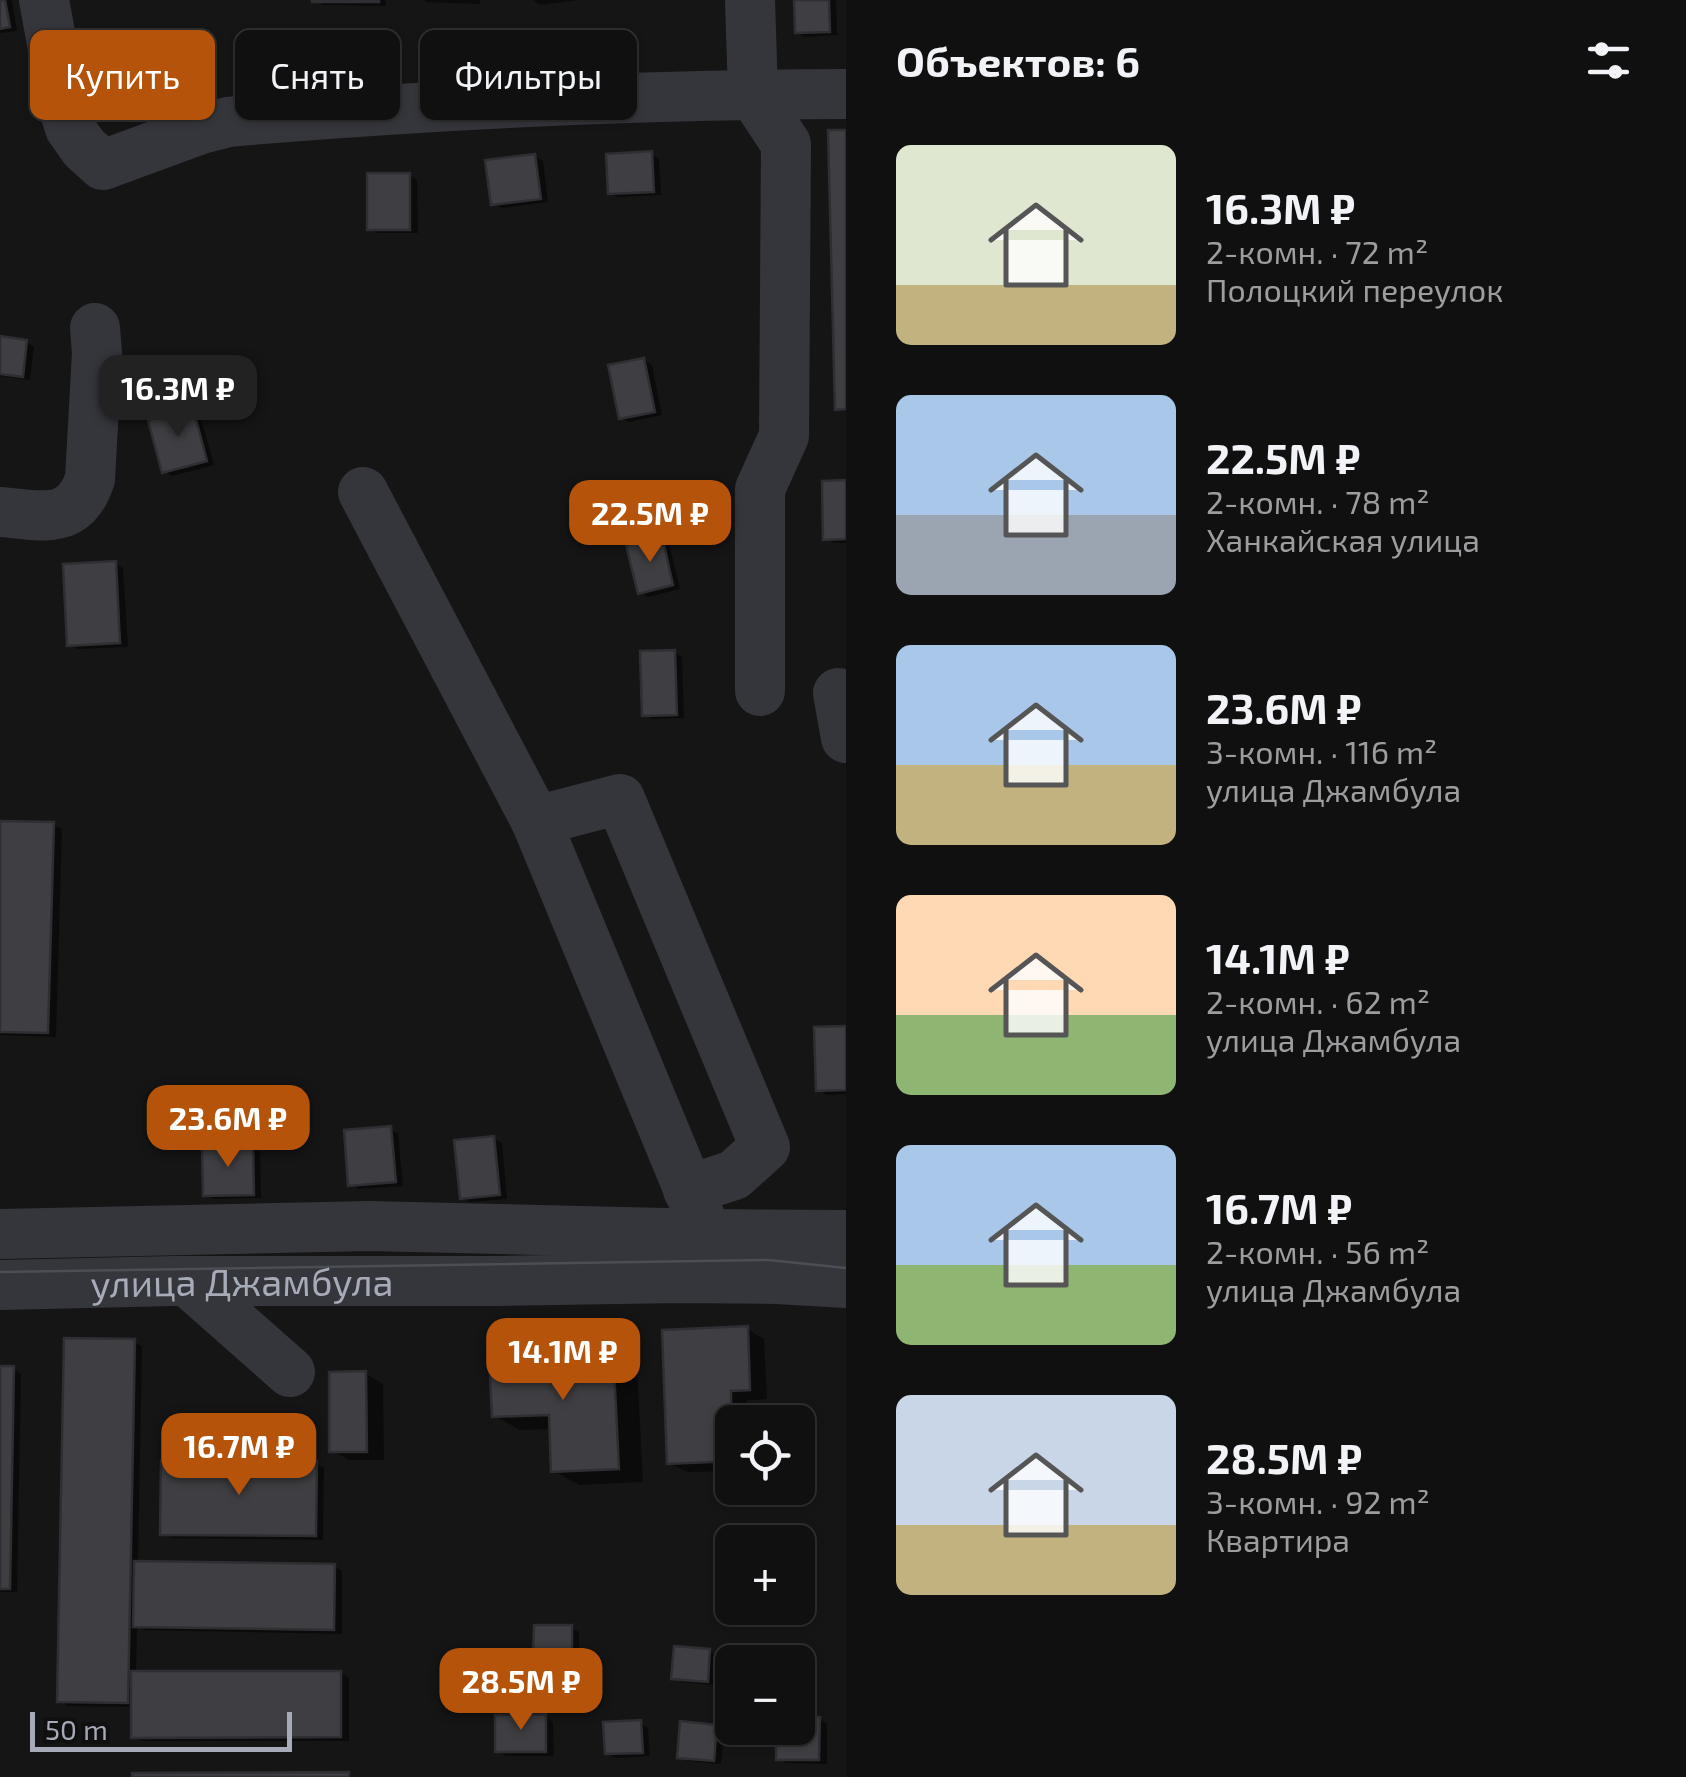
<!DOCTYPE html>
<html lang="ru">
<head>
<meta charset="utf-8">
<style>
  body { margin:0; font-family:"Exo 2",sans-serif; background:#1e1e1e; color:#f1f3f6; height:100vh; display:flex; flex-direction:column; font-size:38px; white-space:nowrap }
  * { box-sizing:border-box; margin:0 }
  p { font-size:32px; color:#9c9d9f }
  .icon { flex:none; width:55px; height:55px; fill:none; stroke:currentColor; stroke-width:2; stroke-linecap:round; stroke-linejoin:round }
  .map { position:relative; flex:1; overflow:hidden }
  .drawer { display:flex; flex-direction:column; background:#101010; width:840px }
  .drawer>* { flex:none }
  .hud { position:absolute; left:30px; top:30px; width:665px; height:90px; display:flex; gap:20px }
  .tools { position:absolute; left:715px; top:1405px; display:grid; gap:20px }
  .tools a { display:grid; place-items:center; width:100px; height:100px; border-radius:15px; background:#101010; box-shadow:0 2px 8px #0004,0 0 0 2px #303030; font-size:50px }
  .scale { position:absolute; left:30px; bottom:25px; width:262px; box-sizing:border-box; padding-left:10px; border:5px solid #a6abb7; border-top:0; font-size:28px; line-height:35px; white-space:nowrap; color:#a6abb7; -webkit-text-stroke:8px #101011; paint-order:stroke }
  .price { position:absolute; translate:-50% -85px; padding:0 22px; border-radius:20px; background:#b45309; color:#fff; font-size:32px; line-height:65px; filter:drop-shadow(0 2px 5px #0008) }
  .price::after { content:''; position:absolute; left:50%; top:60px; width:30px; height:22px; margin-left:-15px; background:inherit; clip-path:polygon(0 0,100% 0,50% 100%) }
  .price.on { background:#222; color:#fff }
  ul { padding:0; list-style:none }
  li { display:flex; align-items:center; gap:30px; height:250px; padding:0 50px }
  li span { display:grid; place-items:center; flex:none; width:280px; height:200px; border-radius:15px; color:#555 }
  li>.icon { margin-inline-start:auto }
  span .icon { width:120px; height:120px; fill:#fffc; stroke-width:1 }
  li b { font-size:42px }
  h2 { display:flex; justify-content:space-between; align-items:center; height:120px; padding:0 50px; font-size:42px }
  .chip { padding:0 35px; border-radius:15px; background:#101010; box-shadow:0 2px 8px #0004,0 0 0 2px #303030; font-size:35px; line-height:90px }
  .chip.on { background:#b45309; color:#fff }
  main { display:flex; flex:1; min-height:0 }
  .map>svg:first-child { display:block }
  .shadow { fill:#0007 }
  .building { fill:#3f3f43; stroke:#2f2e33; stroke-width:2.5 }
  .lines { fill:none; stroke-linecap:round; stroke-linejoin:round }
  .minor { stroke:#35363c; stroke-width:50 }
  .tram { stroke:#4c4e55; stroke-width:2.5 }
  .labels { text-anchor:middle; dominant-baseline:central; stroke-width:8; stroke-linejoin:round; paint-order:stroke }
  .street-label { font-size:38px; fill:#a6abb7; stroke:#101011 }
</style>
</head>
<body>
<main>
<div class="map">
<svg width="846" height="1777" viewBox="0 0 846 1777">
  <rect width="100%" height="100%" fill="#151516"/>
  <g class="shadow">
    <path d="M 0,0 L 12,0 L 17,31 L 0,33 Z"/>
    <path d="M 315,0 L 386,0 L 386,6 L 323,5 Z"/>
    <path d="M 424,0 L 480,0 L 480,4 L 426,2 Z"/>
    <path d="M 533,0 L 578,0 L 541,5 Z"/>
    <path d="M 796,0 L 836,0 L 837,35 L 805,37 L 797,32 Z"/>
    <path d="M 651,154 L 659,159 L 661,195 L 618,197 L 610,193 Z"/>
    <path d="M 535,156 L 543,161 L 548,202 L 502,208 L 494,204 Z"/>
    <path d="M 409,175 L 417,180 L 418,233 L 378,233 L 370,229 Z"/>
    <path d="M 0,339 L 26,342 L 34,347 L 30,380 L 0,376 Z"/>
    <path d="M 644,360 L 652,365 L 662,415 L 629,422 L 621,417 Z"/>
    <path d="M 192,410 L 200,415 L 214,465 L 172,476 L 164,471 Z"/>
    <path d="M 846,482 L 846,543 L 834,543 L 826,538 Z"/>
    <path d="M 661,539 L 669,544 L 680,589 L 648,597 L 640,592 Z"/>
    <path d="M 115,564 L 123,568 L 128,647 L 78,649 L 70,645 Z"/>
    <path d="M 674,652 L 682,657 L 684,718 L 652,719 L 644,714 Z"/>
    <path d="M 0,823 L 54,825 L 62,829 L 56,1037 L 0,1035 Z"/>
    <path d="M 846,1028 L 846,1094 L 827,1095 L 819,1090 Z"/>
    <path d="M 390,1129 L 398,1134 L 403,1186 L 359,1189 L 351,1184 Z"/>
    <path d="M 494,1139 L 502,1143 L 507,1199 L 470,1202 L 462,1197 Z"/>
    <path d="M 252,1148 L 260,1152 L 261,1198 L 213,1199 L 205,1194 Z"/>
    <path d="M 747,1329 L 764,1339 L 767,1399 L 747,1400 L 748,1422 L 732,1422 L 732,1471 L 687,1472 L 669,1463 Z"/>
    <path d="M 134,1342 L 142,1346 L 138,1564 L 334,1566 L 342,1571 L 342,1634 L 144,1630 L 137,1626 L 136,1674 L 341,1673 L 349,1678 L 349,1741 L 142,1741 L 134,1737 L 134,1707 L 68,1706 L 60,1701 Z"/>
    <path d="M 612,1351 L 637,1366 L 643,1482 L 579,1485 L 554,1471 L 552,1429 L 520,1430 L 495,1416 Z"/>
    <path d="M 0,1369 L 13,1369 L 21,1374 L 17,1592 L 0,1592 Z"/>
    <path d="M 366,1374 L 383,1384 L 384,1460 L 349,1460 L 332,1450 Z"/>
    <path d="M 316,1464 L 324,1468 L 323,1540 L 171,1538 L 163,1534 Z"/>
    <path d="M 571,1628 L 579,1632 L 579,1659 L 544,1659 L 536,1654 Z"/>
    <path d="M 710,1652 L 718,1656 L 715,1685 L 682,1682 L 674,1678 Z"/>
    <path d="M 545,1717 L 553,1722 L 554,1756 L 506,1756 L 498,1751 Z"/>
    <path d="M 798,1719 L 819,1719 L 827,1724 L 827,1764 L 786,1763 L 778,1758 L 779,1728 L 798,1728 Z"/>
    <path d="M 640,1723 L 648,1728 L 650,1756 L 615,1758 L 607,1753 Z"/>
    <path d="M 716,1727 L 724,1732 L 721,1764 L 687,1761 L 679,1756 Z"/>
  </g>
  <g class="building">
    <path d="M 0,0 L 5,0 L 10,27 L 0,29 Z"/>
    <rect x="312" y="0" width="67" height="2"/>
    <path d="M 794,0 L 829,0 L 830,32 L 795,33 Z"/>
    <path d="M 828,130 L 846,130 L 846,409 L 835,410 Z"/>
    <path d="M 652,151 L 654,192 L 608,194 L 606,154 Z"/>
    <path d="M 535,154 L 541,199 L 491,205 L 485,160 Z"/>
    <rect x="367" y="173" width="43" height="57"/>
    <path d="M 0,336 L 27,340 L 23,377 L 0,374 Z"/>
    <path d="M 644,358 L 655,412 L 619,419 L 608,365 Z"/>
    <path d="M 193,408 L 207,461 L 162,473 L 148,420 Z"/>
    <path d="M 846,480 L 846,539 L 823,540 L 822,481 Z"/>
    <path d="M 662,536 L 673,585 L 638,594 L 626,545 Z"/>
    <path d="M 116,561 L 120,643 L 67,646 L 63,564 Z"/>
    <path d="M 675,650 L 677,715 L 642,716 L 640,651 Z"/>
    <path d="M 0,821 L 54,822 L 48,1033 L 0,1032 Z"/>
    <path d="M 846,1026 L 846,1090 L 816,1091 L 814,1027 Z"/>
    <path d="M 391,1126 L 396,1182 L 348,1186 L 344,1130 Z"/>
    <path d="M 494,1136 L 500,1195 L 460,1199 L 454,1140 Z"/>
    <path d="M 253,1145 L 254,1195 L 203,1196 L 202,1146 Z"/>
    <path d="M 748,1326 L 750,1390 L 731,1391 L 732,1461 L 667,1464 L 662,1330 Z"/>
    <path d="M 64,1338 L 135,1339 L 128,1703 L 57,1702 Z"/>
    <path d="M 613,1349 L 619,1469 L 551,1472 L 549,1415 L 492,1417 L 489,1355 Z"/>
    <path d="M 0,1366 L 14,1366 L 10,1589 L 0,1589 Z"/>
    <path d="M 366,1371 L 367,1452 L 329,1452 L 329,1372 Z"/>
    <path d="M 161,1460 L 317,1461 L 316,1536 L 160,1535 Z"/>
    <path d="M 134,1561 L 335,1564 L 334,1630 L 133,1627 Z"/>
    <path d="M 534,1625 L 572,1625 L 572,1656 L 533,1656 Z"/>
    <path d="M 674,1646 L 710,1649 L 708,1682 L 671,1679 Z"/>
    <path d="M 131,1671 L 341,1671 L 341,1737 L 131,1738 Z"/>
    <path d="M 546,1714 L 546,1752 L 495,1752 L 495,1715 Z"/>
    <path d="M 798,1717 L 820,1717 L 819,1760 L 776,1760 L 776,1728 L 798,1728 Z"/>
    <path d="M 641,1720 L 643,1753 L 605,1754 L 603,1722 Z"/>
    <path d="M 680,1721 L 717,1725 L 714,1761 L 677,1758 Z"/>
    <path d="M 349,1772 L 349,1777 L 132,1777 L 132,1773 Z"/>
  </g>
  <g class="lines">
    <g class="minor">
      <path d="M 44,0 L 64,109 L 70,128 L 84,148 L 103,165 L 201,129 L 228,122 C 433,104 640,95 846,94"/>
      <path d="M 750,0 L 753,94 L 786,144 L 784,436 L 760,489 L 760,691"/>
      <path d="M 363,492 L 536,821 L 707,1234"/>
      <path d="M 0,512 C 41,515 74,527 90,479 L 97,353 L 95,328"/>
      <path d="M 838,693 L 846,738"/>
      <path d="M 536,821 L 620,799 L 765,1147 L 734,1175 L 688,1190"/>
      <path d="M 0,1234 L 369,1226 L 707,1234 L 846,1235"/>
      <path d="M 187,1281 L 290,1372"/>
      <path id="s1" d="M 0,1285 L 174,1281 L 499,1281 L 680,1278 L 777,1279 L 846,1283"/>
    </g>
    <path class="tram" d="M 0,1272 L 769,1260 L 846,1268"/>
  </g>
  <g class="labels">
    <g class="street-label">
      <text stroke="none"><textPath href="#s1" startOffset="242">улица Джамбула</textPath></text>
    </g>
  </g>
</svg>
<div class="tools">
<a><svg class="icon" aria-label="locate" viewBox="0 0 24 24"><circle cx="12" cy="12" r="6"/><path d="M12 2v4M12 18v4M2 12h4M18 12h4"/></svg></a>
<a>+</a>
<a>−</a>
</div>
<div class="scale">50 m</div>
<b class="price on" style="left:178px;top:440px">16.3M ₽</b>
<b class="price" style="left:650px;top:565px">22.5M ₽</b>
<b class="price" style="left:228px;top:1170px">23.6M ₽</b>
<b class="price" style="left:563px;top:1403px">14.1M ₽</b>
<b class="price" style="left:239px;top:1498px">16.7M ₽</b>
<b class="price" style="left:521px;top:1733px">28.5M ₽</b>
<div class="hud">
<a class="chip on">Купить</a>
<a class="chip">Снять</a>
<a class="chip">Фильтры</a>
</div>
</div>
<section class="drawer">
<h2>Объектов: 6<svg class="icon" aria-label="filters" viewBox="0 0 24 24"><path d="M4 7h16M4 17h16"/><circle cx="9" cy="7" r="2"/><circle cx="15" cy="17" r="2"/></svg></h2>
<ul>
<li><span style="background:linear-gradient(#dfe7d0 70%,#c2b280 0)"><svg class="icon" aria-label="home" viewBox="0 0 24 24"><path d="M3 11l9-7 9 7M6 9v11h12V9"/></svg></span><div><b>16.3M ₽</b><p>2-комн. · 72 m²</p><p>Полоцкий переулок</p></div></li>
<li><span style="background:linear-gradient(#a9c7e8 60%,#9aa5b1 0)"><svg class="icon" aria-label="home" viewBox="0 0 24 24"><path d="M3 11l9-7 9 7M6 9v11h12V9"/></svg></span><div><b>22.5M ₽</b><p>2-комн. · 78 m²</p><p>Ханкайская улица</p></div></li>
<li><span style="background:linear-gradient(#a9c7e8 60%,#c2b280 0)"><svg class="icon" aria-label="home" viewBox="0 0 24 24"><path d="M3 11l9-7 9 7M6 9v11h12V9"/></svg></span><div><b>23.6M ₽</b><p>3-комн. · 116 m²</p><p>улица Джамбула</p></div></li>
<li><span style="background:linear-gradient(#ffd9b3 60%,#8fb573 0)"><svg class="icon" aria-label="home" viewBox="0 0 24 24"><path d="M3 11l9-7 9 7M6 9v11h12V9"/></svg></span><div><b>14.1M ₽</b><p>2-комн. · 62 m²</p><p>улица Джамбула</p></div></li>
<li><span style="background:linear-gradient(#a9c7e8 60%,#8fb573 0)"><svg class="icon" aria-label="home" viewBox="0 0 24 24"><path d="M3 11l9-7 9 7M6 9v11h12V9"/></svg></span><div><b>16.7M ₽</b><p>2-комн. · 56 m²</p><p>улица Джамбула</p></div></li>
<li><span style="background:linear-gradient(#c9d6e8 65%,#c2b280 0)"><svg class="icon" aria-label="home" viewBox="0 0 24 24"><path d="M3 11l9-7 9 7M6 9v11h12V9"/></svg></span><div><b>28.5M ₽</b><p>3-комн. · 92 m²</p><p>Квартира</p></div></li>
</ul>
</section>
</main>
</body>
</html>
